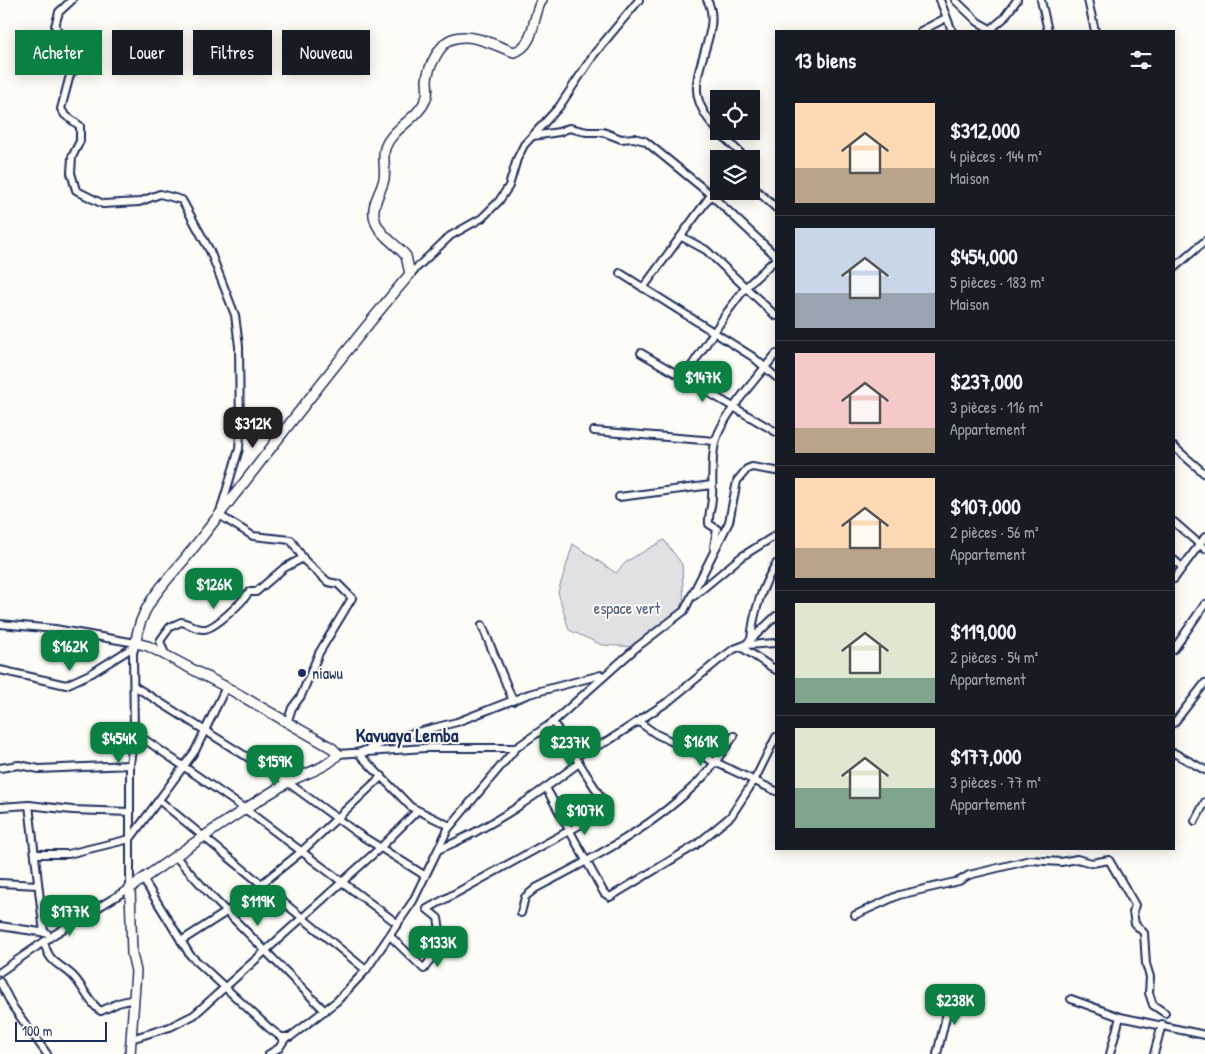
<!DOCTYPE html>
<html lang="fr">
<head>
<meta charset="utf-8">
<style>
  body { margin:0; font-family:"Patrick Hand",sans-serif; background:#242831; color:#f1f3f6; height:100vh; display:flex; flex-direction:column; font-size:19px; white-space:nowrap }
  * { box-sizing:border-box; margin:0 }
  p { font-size:16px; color:#9ea1a6 }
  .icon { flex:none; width:28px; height:28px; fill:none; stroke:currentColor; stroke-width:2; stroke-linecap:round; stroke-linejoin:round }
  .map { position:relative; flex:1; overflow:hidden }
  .drawer { position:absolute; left:775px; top:30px; width:400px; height:820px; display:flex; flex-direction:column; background:#171b24; border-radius:0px; box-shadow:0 2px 12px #0003 }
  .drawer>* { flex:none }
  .guide { position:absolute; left:15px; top:30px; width:475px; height:45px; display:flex; gap:10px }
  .tools { position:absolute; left:710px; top:90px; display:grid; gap:10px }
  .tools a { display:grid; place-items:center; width:50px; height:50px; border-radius:0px; background:#171b24; box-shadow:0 2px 12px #0003; font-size:25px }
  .scale { position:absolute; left:15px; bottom:12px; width:92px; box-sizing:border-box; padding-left:5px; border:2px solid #1b2f5e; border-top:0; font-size:14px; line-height:18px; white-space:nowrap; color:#1b2f5e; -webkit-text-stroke:4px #fdfcf7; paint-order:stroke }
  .price { position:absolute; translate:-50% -42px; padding:0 11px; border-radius:10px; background:#0b8043; color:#fff; font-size:16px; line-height:32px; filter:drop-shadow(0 1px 2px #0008) }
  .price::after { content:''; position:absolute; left:50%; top:30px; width:15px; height:11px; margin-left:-8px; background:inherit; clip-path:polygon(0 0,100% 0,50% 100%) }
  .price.current { background:#222; color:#fff }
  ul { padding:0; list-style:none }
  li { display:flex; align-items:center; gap:15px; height:125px; padding:0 20px }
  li+li { border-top:1px solid #363941 }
  li span { display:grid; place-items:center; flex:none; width:140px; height:100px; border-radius:0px; color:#555 }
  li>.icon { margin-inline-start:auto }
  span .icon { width:60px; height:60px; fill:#fffc; stroke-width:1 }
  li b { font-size:21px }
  h2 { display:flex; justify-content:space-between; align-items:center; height:60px; padding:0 20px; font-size:21px }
  .pill { padding:0 18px; border-radius:0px; background:#171b24; box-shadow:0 2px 12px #0003; font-size:18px; line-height:45px }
  .pill.current { background:#0b8043; color:#fff }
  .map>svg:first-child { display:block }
  .green { fill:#e0e1e3; stroke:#7e88a0 }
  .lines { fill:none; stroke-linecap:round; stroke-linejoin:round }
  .street-casing { stroke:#1b2f5e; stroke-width:10 }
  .secondary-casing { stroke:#1b2f5e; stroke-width:12 }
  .street { stroke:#fdfcf7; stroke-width:6 }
  .secondary { stroke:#fdfcf7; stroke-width:9 }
  .poi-dot { fill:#1b2f5e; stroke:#fdfcf7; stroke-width:2 }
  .labels { text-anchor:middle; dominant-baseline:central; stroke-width:4; stroke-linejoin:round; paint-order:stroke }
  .park-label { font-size:16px; fill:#4c5c7f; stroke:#fdfcf7 }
  .poi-label { font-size:16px; fill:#1b2f5e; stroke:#fdfcf7; text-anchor:start }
  .quarter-label { font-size:19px; font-weight:bold; fill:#1b2f5e; stroke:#fdfcf7 }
</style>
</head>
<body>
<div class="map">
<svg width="1205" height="1054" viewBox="0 0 1205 1054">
  <rect width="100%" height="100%" fill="#fdfcf7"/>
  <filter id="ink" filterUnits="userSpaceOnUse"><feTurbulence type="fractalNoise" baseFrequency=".02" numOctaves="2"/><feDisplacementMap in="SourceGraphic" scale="10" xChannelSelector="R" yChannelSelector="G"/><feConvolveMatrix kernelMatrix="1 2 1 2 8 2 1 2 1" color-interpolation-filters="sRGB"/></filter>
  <g filter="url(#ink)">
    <path class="green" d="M 664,540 L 682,564 L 684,611 L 637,647 L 602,645 L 569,630 L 558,592 L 573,544 L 616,573 L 627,561 Z"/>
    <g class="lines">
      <defs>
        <g id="street">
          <path d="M 72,0 L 59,12 L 55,26 L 79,60 L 78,66 L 70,75 L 61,109 L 65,115 L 80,126 L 80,141 L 72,157 L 71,173 L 76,190 L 81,193 L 103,204 L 139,202 L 160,194 L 182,200 L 210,251 L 235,315 L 239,346 L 240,435 L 239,449 L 219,515 L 253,536 L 291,540 L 305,561 L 328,582 L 338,584 L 352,598 L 319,653 L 301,696 L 292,708 L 287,723"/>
          <path d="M 707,0 C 724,28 688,70 699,101 C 706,123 727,139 742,155 L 743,159"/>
          <path d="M 940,0 L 952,31"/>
          <path d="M 955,0 L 978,22 L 994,31"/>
          <path d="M 1041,0 L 1048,31"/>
          <path d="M 1088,0 L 1095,31"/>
          <path d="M 991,29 L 1003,19 L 1017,0"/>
          <path d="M 921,31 L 946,18"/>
          <path d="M 533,136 L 559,132 L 569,128 L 587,132 L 603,132 L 621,139 L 634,138 L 645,141 L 710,194 L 776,256"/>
          <path d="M 751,185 L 776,208"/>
          <path d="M 682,237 L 706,250 L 776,316"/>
          <path d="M 1174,268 L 1205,241"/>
          <path d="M 620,273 L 753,357 L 776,377"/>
          <path d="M 410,274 L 450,236 L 482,218 L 499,201 L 509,186 L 517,159 L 524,145 L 559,107 L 595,53 L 639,0"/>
          <path d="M 643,288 L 719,184"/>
          <path d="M 641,353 L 776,432"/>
          <path d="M 683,379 L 728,311 L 746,287 L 776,259"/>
          <path d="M 594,431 L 715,441"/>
          <path d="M 1174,447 L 1205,474"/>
          <path d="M 619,497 L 712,485"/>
          <path d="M 1174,522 L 1205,549"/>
          <path d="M 714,547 L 717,529 L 709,524 C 708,515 712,506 712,497 C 713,479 711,461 715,443 C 721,417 759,375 776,354"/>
          <path d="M 1174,560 L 1182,567"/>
          <path d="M 1174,579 L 1205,537"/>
          <path d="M 694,596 L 741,557 L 776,535"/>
          <path d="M 0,624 L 55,629 L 136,643 L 133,653 L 134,732 L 130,765 L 130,888 L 55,934 L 0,972"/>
          <path d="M 482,625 L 513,701"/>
          <path d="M 751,640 C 753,614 762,586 776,564"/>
          <path d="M 745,645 L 776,643"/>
          <path d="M 741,647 L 776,670"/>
          <path d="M 1174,649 L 1205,604"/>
          <path d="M 165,654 L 160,641 L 170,627 L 181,622 C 189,623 196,630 204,629 C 215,629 243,601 249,592 L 256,592 L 284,568 L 303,558"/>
          <path d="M 0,670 L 66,685 L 92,673 L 135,646"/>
          <path d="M 134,686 L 287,782 L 357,833 L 424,875"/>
          <path d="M 639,722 L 656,734 L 776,791"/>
          <path d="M 1174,723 L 1205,683"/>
          <path d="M 134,732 L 245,809 L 398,924"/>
          <path d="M 1174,753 L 1205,770"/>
          <path d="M 338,754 L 425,748 L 516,748"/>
          <path d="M 575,756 L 608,741 L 669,701 L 719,660 L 734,649 L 745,645 L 776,616"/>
          <path d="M 0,768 L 19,765 L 39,769 L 130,765"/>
          <path d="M 546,788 L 604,893 L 610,897 L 696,845 L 731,816 L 755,779 L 776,737"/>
          <path d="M 160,801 L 366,970"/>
          <path d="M 29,805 L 44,933"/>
          <path d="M 0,807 L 29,805 L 72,810 L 130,812"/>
          <path d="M 1195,821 L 1205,802"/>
          <path d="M 450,826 L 411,807 L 358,753 L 402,736 L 457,722 L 529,694 L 601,675"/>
          <path d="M 438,850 C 490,828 534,797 579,763"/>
          <path d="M 35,854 L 68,854 L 130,839 L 195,751 L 226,687"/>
          <path d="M 175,856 L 213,898 L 325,1011"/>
          <path d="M 143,879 L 190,955 L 269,1028 L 281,1037 L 290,1037 L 337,1001 L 366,970 L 413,901 L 448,829 L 516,748 L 553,722 L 637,647 L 684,611 L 729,522 L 737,481 L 747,469 L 752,467 L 776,471"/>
          <path d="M 0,883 L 38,885"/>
          <path d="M 521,913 L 525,897 L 536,888 C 596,857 657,825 704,776 C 715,764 724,749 734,736"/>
          <path d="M 855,915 L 899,895 L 959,881 L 969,875 L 1014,864 L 1030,860 L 1061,862 L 1077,859 L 1092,863 L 1109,860 L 1135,905 L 1133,912 L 1135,924 L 1144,933 L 1146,964 L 1150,977 L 1149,993 L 1153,1005 L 1165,1013"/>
          <path d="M 0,926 L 47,933"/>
          <path d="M 390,936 L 424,969 L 442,942 L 438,918 L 427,909 L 585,822 L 604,807 L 604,802 L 553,722"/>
          <path d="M 181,941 L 228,911 L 301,852 L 382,776"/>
          <path d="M 44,942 C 50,966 61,963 74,977 C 83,987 88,1000 98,1009 L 101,1011 L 118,1003 L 134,999"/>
          <path d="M 0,982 L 13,1007 L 47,1054"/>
          <path d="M 1071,999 L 1120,1017 L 1205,1035"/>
          <path d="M 131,1039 L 170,1027 L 194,1015 L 380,848 L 417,811"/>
          <path d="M 269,1054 L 279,1048 L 285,1039"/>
          <path d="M 937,1054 L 952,992"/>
          <path d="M 1110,1054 L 1120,1017"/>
          <path d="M 1154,1054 L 1162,1024"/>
        </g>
        <path id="secondary" d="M 130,1054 L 136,971 L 132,954 L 130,888 C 181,852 232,816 285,784 C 301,774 327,769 338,754 L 332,748 L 226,687 L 148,646 L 136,643 C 138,610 163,584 184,560 C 203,536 221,512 240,488 C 296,416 350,344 410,274 L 406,256 C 396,243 376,234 374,215 C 372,203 382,190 384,179 C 386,169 382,158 385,148 C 392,128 418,119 426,99 C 429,92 427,87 427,80 C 428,68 440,43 452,39 C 472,32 496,46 514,52 C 536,46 532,14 542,0"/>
      </defs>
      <use href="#street" class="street-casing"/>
      <use href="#secondary" class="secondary-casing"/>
      <use href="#street" class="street"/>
      <use href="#secondary" class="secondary"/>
    </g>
  </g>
  <circle class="poi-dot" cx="302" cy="673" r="5"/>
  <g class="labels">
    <g class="park-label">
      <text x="627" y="608">espace vert</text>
    </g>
    <g class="poi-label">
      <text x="312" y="673">niawu</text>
    </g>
    <g class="quarter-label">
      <text x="407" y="735">Kavuaya Lemba</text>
    </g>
  </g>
</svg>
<div class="tools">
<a><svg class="icon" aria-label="locate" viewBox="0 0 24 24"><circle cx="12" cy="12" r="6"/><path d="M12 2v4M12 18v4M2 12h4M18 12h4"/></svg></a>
<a><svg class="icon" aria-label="layers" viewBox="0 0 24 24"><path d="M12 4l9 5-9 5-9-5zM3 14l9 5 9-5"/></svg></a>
</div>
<div class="scale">100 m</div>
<b class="price" style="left:703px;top:403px">$147K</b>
<b class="price current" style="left:253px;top:449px">$312K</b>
<b class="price" style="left:214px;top:610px">$126K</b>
<b class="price" style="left:70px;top:672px">$162K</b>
<b class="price" style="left:119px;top:764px">$454K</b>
<b class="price" style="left:701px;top:767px">$161K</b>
<b class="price" style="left:570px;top:768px">$237K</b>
<b class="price" style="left:275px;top:787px">$159K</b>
<b class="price" style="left:585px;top:836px">$107K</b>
<b class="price" style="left:258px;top:927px">$119K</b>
<b class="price" style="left:70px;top:937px">$177K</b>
<b class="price" style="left:438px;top:968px">$133K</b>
<b class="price" style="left:955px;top:1026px">$238K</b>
<div class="guide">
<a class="pill current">Acheter</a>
<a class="pill">Louer</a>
<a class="pill">Filtres</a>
<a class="pill">Nouveau</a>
</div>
<section class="drawer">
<h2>13 biens<svg class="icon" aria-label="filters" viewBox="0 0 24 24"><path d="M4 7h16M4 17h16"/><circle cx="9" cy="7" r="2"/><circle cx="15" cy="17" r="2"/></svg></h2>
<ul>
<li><span style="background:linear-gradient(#ffd9b3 65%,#b9a48a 0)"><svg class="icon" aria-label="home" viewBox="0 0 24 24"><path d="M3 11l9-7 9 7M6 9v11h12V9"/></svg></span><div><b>$312,000</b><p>4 pièces · 144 m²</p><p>Maison</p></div></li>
<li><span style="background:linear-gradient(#c9d6e8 65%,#9aa5b1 0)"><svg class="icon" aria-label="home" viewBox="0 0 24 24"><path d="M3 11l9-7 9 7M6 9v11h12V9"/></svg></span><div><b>$454,000</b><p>5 pièces · 183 m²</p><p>Maison</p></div></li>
<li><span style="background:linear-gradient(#f6c9c9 75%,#b9a48a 0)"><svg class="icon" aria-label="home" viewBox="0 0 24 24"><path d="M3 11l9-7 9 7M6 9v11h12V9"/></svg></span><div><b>$237,000</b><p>3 pièces · 116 m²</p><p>Appartement</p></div></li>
<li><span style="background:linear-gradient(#ffd9b3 70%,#b9a48a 0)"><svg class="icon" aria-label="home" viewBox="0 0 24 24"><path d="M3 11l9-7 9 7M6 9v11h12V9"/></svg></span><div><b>$107,000</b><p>2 pièces · 56 m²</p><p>Appartement</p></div></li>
<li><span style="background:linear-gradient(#dfe7d0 75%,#7fa58c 0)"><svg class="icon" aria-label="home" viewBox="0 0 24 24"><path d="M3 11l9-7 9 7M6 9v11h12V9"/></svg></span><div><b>$119,000</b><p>2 pièces · 54 m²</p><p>Appartement</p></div></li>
<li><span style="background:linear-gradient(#dfe7d0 60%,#7fa58c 0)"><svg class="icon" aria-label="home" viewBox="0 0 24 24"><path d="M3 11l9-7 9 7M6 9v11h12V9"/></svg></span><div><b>$177,000</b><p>3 pièces · 77 m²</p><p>Appartement</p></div></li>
</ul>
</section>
</div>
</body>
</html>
